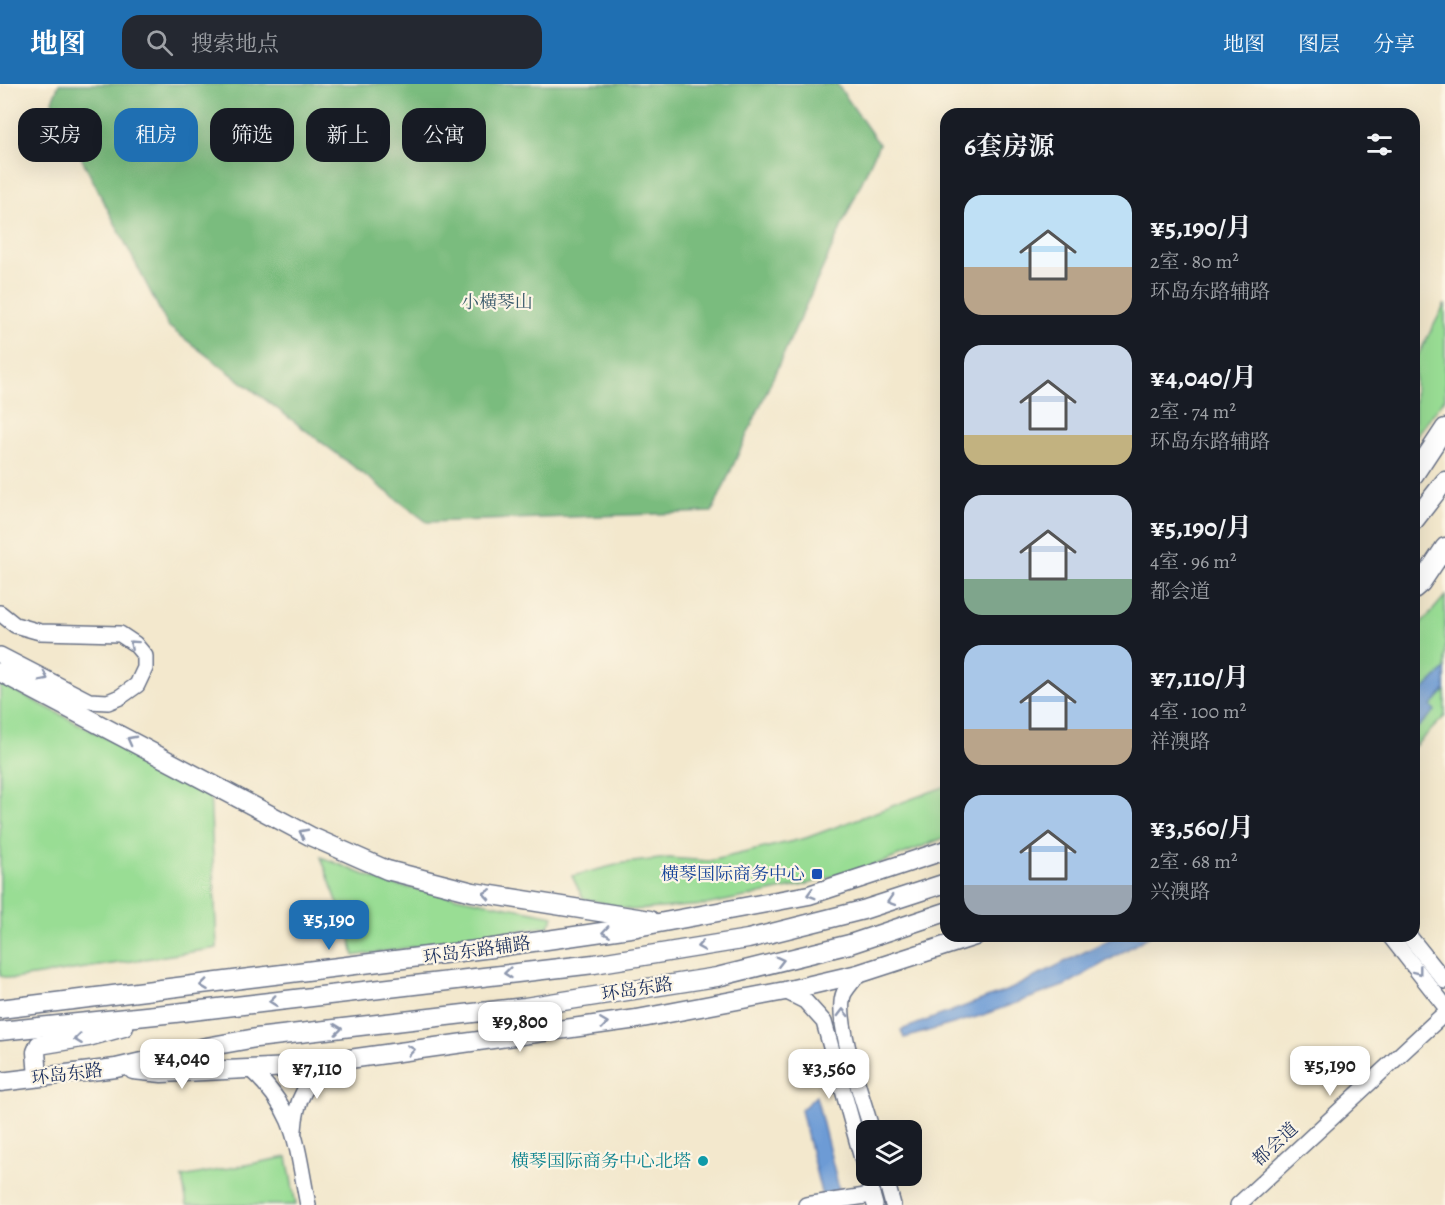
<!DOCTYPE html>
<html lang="zh">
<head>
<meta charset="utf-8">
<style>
  body { margin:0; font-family:Alegreya,"Noto Serif SC",serif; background:#242831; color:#f1f3f6; height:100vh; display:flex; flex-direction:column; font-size:22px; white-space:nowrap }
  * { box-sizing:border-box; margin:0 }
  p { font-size:20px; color:#9ea1a6 }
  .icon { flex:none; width:33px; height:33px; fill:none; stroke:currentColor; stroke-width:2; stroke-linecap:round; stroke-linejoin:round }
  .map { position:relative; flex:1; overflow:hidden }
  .side { position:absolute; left:940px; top:24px; width:480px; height:834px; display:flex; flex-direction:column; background:#171b24; border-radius:18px; box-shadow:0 6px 24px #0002 }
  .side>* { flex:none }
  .guide { position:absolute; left:18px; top:24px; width:570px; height:54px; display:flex; gap:12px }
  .controls { position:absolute; left:856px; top:1036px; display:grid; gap:12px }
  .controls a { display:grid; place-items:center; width:66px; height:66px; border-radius:12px; background:#171b24; box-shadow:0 6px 24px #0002; font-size:30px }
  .price { position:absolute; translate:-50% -51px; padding:0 14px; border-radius:12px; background:#fff; color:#222; font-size:20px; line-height:39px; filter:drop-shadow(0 2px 3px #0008) }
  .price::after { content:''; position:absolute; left:50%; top:36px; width:18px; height:14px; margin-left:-9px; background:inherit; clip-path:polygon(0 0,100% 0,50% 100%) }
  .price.current { background:#1f6fb2; color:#fff }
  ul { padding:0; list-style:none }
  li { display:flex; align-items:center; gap:18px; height:150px; padding:0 24px }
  li span { display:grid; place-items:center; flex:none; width:168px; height:120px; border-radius:18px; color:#555 }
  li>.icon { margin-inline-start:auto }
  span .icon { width:72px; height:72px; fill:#fffc; stroke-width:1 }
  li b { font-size:26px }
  h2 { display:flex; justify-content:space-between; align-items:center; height:72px; padding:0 24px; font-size:26px }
  .chip { padding:0 21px; border-radius:18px; background:#171b24; box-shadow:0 6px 24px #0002; font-size:21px; line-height:54px }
  .chip.current { background:#1f6fb2; color:#fff }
  header { display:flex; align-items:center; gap:36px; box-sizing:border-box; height:84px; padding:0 30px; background:#1f6fb2; color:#fff }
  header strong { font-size:28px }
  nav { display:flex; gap:33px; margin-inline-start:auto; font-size:21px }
  .search { width:420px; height:54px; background:#242831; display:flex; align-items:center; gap:15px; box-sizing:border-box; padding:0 21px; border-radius:18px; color:#9ea1a6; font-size:22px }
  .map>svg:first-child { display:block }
  .green { fill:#99dd94; stroke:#5a8679; stroke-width:1.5 }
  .forest { fill:#7abc7e; stroke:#4a766e; stroke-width:1.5 }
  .water { fill:#6d9bd5; stroke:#44659a; stroke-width:1.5 }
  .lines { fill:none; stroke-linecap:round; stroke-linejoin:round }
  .minor-casing { stroke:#677085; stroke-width:18 }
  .major-casing { stroke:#677085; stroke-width:21 }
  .minor { stroke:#fff; stroke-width:15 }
  .major { stroke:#fff; stroke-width:18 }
  .oneway { stroke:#8d97ae }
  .transit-dot { fill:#1a4fb4; stroke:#fcf5e5; stroke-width:2 }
  .culture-dot { fill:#0f9aa8; stroke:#fcf5e5; stroke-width:2 }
  .labels { text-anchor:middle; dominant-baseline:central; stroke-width:4.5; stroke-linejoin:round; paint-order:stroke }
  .park-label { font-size:18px; fill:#3a5a6c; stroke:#fcf5e5 }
  .transit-label { font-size:18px; fill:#164399; stroke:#fcf5e5; text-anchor:end }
  .street-label { font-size:18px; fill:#1b2f5e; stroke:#fcf5e5 }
  .culture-label { font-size:18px; fill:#0d838f; stroke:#fcf5e5; text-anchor:end }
</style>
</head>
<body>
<header>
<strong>地图</strong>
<div class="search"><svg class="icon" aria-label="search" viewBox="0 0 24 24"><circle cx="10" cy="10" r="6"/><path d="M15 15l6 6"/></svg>搜索地点</div>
<nav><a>地图</a><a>图层</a><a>分享</a></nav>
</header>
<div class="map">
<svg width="1445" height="1121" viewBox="0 0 1445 1121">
  <rect width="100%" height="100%" fill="#fcf5e5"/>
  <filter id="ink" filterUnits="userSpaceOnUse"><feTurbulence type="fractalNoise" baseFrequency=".0167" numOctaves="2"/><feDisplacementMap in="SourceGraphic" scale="12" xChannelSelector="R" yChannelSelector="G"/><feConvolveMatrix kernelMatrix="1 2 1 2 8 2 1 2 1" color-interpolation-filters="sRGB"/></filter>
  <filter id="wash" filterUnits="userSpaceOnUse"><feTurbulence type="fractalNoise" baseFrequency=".008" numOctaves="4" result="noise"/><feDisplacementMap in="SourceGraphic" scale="24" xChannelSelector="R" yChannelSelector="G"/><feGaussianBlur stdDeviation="1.35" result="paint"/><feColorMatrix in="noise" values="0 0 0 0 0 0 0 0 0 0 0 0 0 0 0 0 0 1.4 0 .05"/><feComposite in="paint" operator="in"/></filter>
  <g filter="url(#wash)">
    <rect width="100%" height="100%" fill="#f3e8cd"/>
    <g class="green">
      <path d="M 1445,220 L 1445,314 L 1415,353 L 1415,277 Z"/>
      <path d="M 1445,512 L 1445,632 L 1415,662 L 1415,547 Z"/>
      <path d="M 0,599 L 210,708 L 217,864 L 13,895 L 0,892 Z"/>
      <path d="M 946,702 L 946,753 L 886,777 L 804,801 L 705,821 L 631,826 L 583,814 L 572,792 L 624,779 L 669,774 L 709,777 L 806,754 Z"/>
      <path d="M 321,773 L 385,799 L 554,832 L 549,842 L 354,872 L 349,850 Z"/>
      <path d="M 287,1073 L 296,1121 L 187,1121 L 182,1093 Z"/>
    </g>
    <path class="forest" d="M 59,0 L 837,0 L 879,60 L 712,428 L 427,438 L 168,242 L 52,17 Z"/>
    <g class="water">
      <path d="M 1445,585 L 1445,606 L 1431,622 L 1435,627 L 1415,646 L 1415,614 Z"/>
      <path d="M 1116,852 L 1150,852 L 1066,901 L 980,932 L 904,954 L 901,946 L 1011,905 Z"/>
      <path d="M 816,1012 L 843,1121 L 824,1121 L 801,1026 Z"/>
    </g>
  </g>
  <g filter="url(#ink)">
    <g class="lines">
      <defs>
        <g id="minor">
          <path d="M 0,529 L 15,541 L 40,548 L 120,550 L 135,560 L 145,572 L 145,584 L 137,601 L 120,613 L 108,618 L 89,617 L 0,571"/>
          <path d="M 1390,852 L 1445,922"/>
          <path d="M 1409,852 L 1445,897"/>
          <path d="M 858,890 C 854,896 848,902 844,909 C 833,933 864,1019 872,1047"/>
          <path d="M 785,907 L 805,917 L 824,938 L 875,1121"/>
          <path d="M 249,984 C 298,1028 296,1061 308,1121"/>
          <path d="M 294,1046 C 296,1013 306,1001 329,977"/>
          <path d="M 885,1092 L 893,1121"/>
          <path d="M 806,1121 L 872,1111"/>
          <path d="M 1238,1121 L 1445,929"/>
        </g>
        <g id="major">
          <path d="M 1414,391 L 1445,344"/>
          <path d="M 1414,437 L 1445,397"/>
          <path d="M 1414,505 L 1421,499 L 1445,463"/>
          <path d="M 0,588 L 310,752 L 387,786 L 473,808 L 650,836"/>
          <path d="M 0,925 L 492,864 L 637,843 L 809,811 L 946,766"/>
          <path d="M 0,947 L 175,929 L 594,880 L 748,855 L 863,826 L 946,799"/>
          <path d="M 133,986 L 162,989 L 292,983 L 637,935 L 785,907 L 858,890 L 975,852"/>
          <path d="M 38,993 L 36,968 L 39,961 L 88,953 L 124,943"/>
          <path d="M 0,998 L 116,984 L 206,963 L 256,954 L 525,923 L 717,893 L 850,860 L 946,828"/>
        </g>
      </defs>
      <use href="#minor" class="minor-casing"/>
      <use href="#major" class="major-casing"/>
      <use href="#minor" class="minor"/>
      <use href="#major" class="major"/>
    </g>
    <defs><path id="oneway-chevron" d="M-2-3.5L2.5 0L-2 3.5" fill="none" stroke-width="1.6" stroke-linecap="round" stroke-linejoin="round" transform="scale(1.5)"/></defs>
    <g class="oneway">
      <use href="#oneway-chevron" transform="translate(133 560) rotate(-138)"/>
      <use href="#oneway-chevron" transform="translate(44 593) rotate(27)"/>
      <use href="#oneway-chevron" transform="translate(131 656) rotate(-152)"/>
      <use href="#oneway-chevron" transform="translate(303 749) rotate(-152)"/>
      <use href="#oneway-chevron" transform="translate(487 810) rotate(-171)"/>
      <use href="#oneway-chevron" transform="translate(811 810) rotate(164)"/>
      <use href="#oneway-chevron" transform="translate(891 817) rotate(162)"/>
      <use href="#oneway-chevron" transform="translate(606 848) rotate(172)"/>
      <use href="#oneway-chevron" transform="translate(701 862) rotate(171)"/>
      <use href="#oneway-chevron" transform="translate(780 877) rotate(-14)"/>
      <use href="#oneway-chevron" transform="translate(1418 887) rotate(52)"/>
      <use href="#oneway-chevron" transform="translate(508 889) rotate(174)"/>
      <use href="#oneway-chevron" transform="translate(204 901) rotate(173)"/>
      <use href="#oneway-chevron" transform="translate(273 917) rotate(173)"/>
      <use href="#oneway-chevron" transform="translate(843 929) rotate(-91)"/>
      <use href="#oneway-chevron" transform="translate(604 939) rotate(-8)"/>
      <use href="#oneway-chevron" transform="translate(338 945) rotate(-7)"/>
      <use href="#oneway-chevron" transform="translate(78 955) rotate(173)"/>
      <use href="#oneway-chevron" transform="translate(411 966) rotate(-8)"/>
    </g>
  </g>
  <rect class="transit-dot" x="811" y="784" width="12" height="12" rx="3"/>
  <circle class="culture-dot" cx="703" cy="1077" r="6"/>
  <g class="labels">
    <g class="park-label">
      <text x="497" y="218">小橫琴山</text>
    </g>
    <g class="transit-label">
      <text x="805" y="790">横琴国际商务中心</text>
    </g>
    <g class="street-label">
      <text transform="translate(477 866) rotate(-8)">环岛东路辅路</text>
      <text transform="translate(637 905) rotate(-9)">环岛东路</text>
      <text transform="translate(67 990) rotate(-7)">环岛东路</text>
      <text transform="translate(1275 1060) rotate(-43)">都会道</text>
    </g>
    <g class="culture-label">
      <text x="691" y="1077">横琴国际商务中心北塔</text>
    </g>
  </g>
</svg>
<div class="controls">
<a><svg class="icon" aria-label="layers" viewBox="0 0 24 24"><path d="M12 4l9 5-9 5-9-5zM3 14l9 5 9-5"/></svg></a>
</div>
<b class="price current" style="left:329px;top:867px">¥5,190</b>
<b class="price" style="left:520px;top:969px">¥9,800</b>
<b class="price" style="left:182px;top:1006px">¥4,040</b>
<b class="price" style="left:1330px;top:1013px">¥5,190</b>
<b class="price" style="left:317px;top:1016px">¥7,110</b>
<b class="price" style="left:829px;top:1016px">¥3,560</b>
<div class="guide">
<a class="chip">买房</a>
<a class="chip current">租房</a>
<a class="chip">筛选</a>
<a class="chip">新上</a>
<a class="chip">公寓</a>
</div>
<section class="side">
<h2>6套房源<svg class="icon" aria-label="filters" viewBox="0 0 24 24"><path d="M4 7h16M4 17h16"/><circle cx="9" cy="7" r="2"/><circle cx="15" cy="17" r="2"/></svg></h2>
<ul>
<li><span style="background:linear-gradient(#bfe0f5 60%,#b9a48a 0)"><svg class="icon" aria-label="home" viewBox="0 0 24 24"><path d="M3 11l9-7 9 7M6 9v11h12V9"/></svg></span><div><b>¥5,190/月</b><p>2室 · 80 m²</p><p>环岛东路辅路</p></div></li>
<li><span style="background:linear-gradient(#c9d6e8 75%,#c2b280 0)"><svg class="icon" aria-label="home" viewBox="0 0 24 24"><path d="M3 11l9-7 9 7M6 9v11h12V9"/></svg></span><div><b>¥4,040/月</b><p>2室 · 74 m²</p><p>环岛东路辅路</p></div></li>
<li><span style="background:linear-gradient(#c9d6e8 70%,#7fa58c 0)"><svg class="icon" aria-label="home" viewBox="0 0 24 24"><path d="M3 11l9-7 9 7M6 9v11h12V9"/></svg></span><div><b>¥5,190/月</b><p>4室 · 96 m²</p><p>都会道</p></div></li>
<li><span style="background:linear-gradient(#a9c7e8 70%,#b9a48a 0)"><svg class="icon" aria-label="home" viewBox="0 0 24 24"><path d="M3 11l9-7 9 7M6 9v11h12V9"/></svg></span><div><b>¥7,110/月</b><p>4室 · 100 m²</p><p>祥澳路</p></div></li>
<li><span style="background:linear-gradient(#a9c7e8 75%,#9aa5b1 0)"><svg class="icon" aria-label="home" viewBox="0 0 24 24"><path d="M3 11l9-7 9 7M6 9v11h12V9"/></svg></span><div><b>¥3,560/月</b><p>2室 · 68 m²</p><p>兴澳路</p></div></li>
</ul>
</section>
</div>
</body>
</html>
